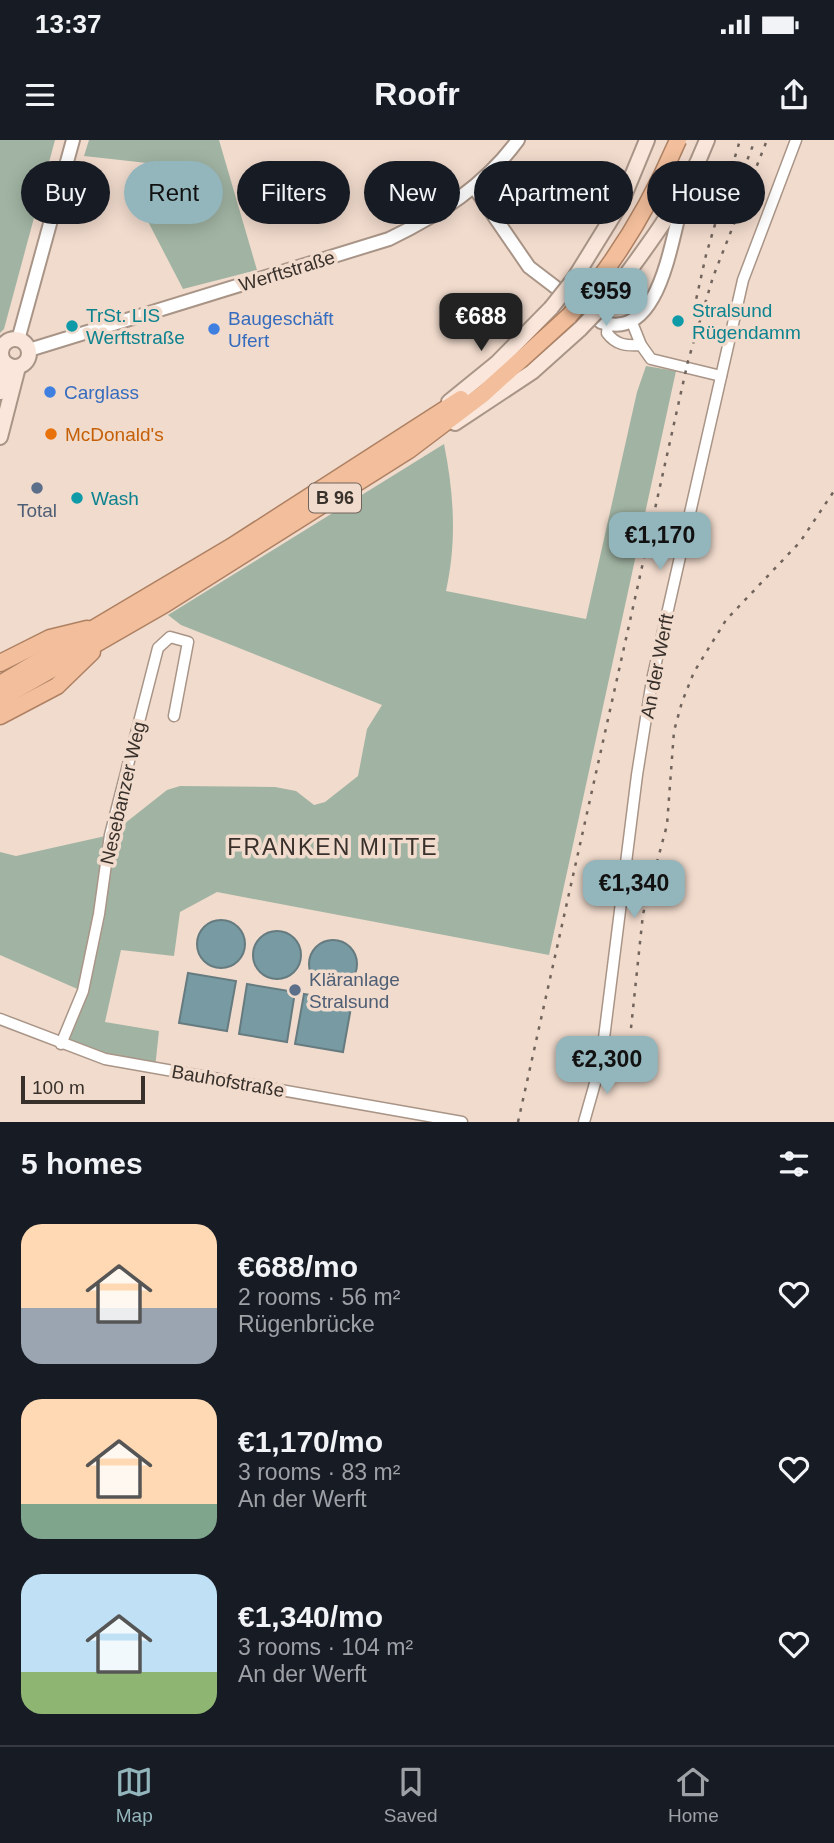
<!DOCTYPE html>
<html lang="en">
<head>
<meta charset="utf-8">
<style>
  body { margin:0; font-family:Helvetica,sans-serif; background:#20242c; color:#f1f3f6; height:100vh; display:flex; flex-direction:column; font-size:26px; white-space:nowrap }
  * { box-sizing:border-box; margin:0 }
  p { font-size:23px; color:#9ea1a6 }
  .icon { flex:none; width:38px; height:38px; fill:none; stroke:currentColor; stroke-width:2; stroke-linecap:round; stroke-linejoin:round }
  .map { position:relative; height:982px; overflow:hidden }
  .side { display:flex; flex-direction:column; background:#171b24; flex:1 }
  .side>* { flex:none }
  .banner { position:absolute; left:21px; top:21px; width:793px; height:63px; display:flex; gap:14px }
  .scale { position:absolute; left:21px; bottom:18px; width:124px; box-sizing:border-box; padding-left:7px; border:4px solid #38302a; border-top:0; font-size:19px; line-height:24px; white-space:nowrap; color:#38302a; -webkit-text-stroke:5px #f1dbcd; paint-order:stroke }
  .price { position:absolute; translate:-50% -60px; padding:0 16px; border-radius:14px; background:#93b5bc; color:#111; font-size:23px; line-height:46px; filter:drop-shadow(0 2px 4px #0008) }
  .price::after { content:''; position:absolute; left:50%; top:42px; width:21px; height:16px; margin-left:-10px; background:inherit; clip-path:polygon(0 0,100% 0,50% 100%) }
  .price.on { background:#222; color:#fff }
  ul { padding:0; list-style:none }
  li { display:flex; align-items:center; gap:21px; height:175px; padding:0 21px }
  li span { display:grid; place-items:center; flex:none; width:196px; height:140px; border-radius:21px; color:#555 }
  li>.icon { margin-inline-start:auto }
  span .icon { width:84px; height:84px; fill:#fffc; stroke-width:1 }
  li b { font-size:30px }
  h2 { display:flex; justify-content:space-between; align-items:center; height:84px; padding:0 21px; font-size:30px }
  .pill { padding:0 24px; border-radius:32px; background:#171b24; box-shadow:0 4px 18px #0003; font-size:24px; line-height:63px }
  .pill.on { background:#93b5bc; color:#111 }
  .status { display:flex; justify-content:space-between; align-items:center; height:49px; padding:0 35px; background:#171b24; direction:ltr }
  .status svg { height:19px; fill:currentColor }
  header { display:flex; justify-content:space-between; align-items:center; height:91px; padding:0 21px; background:#171b24; font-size:32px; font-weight:800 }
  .dock { display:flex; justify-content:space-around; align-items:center; height:98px; border-top:2px solid #363941; background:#171b24; font-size:19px; color:#9ea1a6 }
  .dock a { display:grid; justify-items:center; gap:4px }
  .dock .on { color:#93b5bc }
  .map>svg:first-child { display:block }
  .green { fill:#a1b4a3 }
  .water { fill:#789ba3; stroke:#657b7f; stroke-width:2 }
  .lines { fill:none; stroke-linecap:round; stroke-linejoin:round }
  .minor-casing { stroke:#a99587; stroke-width:13 }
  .tertiary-casing { stroke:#a99587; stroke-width:16 }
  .secondary-casing { stroke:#a99587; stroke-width:18 }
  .trunk-casing { stroke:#ae8163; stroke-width:19 }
  .minor { stroke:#fff; stroke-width:10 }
  .tertiary { stroke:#fff; stroke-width:12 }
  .secondary { stroke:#fae6da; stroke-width:14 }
  .trunk { stroke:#f2be9b; stroke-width:16 }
  .rail { stroke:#70645c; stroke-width:2.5; stroke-dasharray:3.5 7; stroke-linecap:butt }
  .secondary-bridge-casing { stroke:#a99587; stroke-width:18; stroke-linecap:butt }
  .trunk-bridge-casing { stroke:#ae8163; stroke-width:19; stroke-linecap:butt }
  .secondary-bridge { stroke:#fae6da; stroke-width:14 }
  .trunk-bridge { stroke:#f2be9b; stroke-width:16 }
  .culture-dot { fill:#0f9aa8; stroke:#f1dbcd; stroke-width:2.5 }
  .shop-dot { fill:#3f7fe0; stroke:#f1dbcd; stroke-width:2.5 }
  .food-dot { fill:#e8710a; stroke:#f1dbcd; stroke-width:2.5 }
  .service-dot { fill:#5c6f8a; stroke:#f1dbcd; stroke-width:2.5 }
  .labels { text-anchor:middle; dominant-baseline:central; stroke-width:7; stroke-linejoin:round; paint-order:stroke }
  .shield { fill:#f1dbcd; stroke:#70635b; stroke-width:2 }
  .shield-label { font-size:18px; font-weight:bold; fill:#38302a }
  .street-label { font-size:19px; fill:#38302a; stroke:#f1dbcd }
  .culture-label { font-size:19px; fill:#0d838f; stroke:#f1dbcd; text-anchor:start }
  .shop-label { font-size:19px; fill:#366cbe; stroke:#f1dbcd; text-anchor:start }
  .food-label { font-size:19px; fill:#c56008; stroke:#f1dbcd; text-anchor:start }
  .service-label { font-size:19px; fill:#4e5e75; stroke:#f1dbcd }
  .quarter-label { font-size:23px; letter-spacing:2px; fill:#38302a; stroke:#f1dbcd }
</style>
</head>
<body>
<div class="status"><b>13:37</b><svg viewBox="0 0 49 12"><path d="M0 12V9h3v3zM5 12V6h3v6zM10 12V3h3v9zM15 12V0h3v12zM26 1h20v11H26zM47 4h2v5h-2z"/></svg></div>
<header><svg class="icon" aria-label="menu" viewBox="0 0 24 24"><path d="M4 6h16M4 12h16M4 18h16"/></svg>Roofr<svg class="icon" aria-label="share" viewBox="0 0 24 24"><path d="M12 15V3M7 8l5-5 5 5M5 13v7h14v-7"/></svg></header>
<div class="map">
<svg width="834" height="982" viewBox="0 0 834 982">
  <rect width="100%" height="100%" fill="#f1dbcd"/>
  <g class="green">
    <path d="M 0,0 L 55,0 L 4,189 L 0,193 Z"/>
    <path d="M 89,0 L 219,0 L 257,130 L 183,149 L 141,68 L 161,55 L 147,23 L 84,16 Z"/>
    <path d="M 646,226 L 676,231 L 549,815 L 217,752 L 180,772 L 174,816 L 121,810 L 105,882 L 159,891 L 155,928 L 61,904 L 82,851 L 0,815 L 0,712 L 16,716 L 110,695 L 167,650 L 180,646 L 275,647 L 296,651 L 314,665 L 325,662 L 358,636 L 367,589 L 382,565 L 181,485 L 168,475 L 444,304 C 454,354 457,401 446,451 L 586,479 L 637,252 Z"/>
  </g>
  <g class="water">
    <circle cx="221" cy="804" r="24"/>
    <circle cx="277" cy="815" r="24"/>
    <circle cx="333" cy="824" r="24"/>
    <path d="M 188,833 L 236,841 L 227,891 L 179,883 Z"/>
    <path d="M 247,844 L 295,852 L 287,902 L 239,894 Z"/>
    <path d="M 304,854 L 352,862 L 343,912 L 295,904 Z"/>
  </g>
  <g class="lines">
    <defs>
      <g id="minor">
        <path d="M 631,180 L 641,205 L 651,219 L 721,236"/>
        <path d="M 608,184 L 607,193 C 616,205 626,206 641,205"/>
        <path d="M 0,879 L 105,919 L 462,982"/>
        <path d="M 61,904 L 83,851 L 99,774 L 110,695 L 158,508 L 170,497 L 188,502 L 174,576"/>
        <path d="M 584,982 L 601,922 L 637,635 L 652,540 L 743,140 L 796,0"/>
      </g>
      <g id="tertiary">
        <path d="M 474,47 L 529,127 L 601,182 C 662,203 671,94 684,57"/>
        <path d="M 18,200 L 73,0"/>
        <path d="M 29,210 L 389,99 C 439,75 485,45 518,0"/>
      </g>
      <g id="secondary">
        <path d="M 574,139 L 621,63 L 647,0"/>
        <path d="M 606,162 C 644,111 684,60 707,0"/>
        <circle cx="15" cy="213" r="14"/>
        <path d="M 0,252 L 8,225"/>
        <path d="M 449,262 L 497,223 L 551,168"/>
        <path d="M 455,283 L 532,232 L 580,189"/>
        <path d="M 0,297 L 18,227"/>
      </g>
      <g id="trunk">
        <path d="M 0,523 L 50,498 L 87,489"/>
        <path d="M 0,544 L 231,407 L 461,259"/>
        <path d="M 0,559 L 165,464 L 409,310 L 483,254 L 569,176"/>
        <path d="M 0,576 L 57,546 L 92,512"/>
      </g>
    </defs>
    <use href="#minor" class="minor-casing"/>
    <use href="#tertiary" class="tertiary-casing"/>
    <use href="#secondary" class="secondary-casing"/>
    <use href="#trunk" class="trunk-casing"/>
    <use href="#minor" class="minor"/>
    <use href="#tertiary" class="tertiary"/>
    <use href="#secondary" class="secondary"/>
    <use href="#trunk" class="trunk"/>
    <g class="rail">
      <path d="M 740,39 L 755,0"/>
      <path d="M 694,169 L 706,115 L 740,0"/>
      <path d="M 631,888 L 643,774 L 667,685 L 674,591 L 682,562 L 694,532 L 726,480 L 800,402 L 834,351"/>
      <path d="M 518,982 L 688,221 L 713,137 L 767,0"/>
    </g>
    <defs>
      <g id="secondary-bridge">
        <path d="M 551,168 L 574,139"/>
        <path d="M 580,189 L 606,162"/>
      </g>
      <path id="trunk-bridge" d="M 569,176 C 616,123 650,66 678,0"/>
    </defs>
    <use href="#secondary-bridge" class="secondary-bridge-casing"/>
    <use href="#trunk-bridge" class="trunk-bridge-casing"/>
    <use href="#secondary-bridge" class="secondary-bridge"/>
    <use href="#trunk-bridge" class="trunk-bridge"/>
  </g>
  <g class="culture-dot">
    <circle cx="678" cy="181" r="7"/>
    <circle cx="72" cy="186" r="7"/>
    <circle cx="77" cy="358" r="7"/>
  </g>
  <g class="shop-dot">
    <circle cx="214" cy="189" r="7"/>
    <circle cx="50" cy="252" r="7"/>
  </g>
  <circle class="food-dot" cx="51" cy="294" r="7"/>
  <g class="service-dot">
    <circle cx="37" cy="348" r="7"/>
    <circle cx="295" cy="850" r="7"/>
  </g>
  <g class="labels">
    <rect class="shield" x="309" y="343.5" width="52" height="29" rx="5"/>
    <g class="shield-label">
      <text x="335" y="358">B 96</text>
    </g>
    <g class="street-label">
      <text transform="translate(287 131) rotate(-17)">Werftstraße</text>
      <text transform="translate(657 526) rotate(-79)">An der Werft</text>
      <text transform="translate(123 653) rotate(-77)">Nesebanzer Weg</text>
      <text transform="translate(228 941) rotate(10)">Bauhofstraße</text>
    </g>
    <g class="culture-label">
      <text x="692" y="170">Stralsund<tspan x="692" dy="22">Rügendamm</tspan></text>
      <text x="86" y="175">TrSt. LIS<tspan x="86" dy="22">Werftstraße</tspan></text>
      <text x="91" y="358">Wash</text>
    </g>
    <g class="shop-label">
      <text x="228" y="178">Baugeschäft<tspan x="228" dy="22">Ufert</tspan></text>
      <text x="64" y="252">Carglass</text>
    </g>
    <g class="food-label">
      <text x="65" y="294">McDonald's</text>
    </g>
    <g class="service-label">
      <text x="37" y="370">Total</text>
      <text x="309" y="839" text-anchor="start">Kläranlage<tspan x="309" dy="22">Stralsund</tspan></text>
    </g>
    <g class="quarter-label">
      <text x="333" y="707">FRANKEN MITTE</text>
    </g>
  </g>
</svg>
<div class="scale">100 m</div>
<b class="price" style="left:606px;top:188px">€959</b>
<b class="price on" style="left:481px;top:213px">€688</b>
<b class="price" style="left:660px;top:432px">€1,170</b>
<b class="price" style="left:634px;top:780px">€1,340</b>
<b class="price" style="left:607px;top:956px">€2,300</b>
<div class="banner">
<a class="pill">Buy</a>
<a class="pill on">Rent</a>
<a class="pill">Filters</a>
<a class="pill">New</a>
<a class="pill">Apartment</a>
<a class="pill">House</a>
</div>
</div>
<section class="side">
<h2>5 homes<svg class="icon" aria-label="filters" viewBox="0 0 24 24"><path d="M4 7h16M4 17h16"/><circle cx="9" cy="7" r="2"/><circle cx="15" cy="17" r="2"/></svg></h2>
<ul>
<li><span style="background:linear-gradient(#ffd9b3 60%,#9aa5b1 0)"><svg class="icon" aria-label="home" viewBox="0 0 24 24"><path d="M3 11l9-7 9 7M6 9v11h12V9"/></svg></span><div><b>€688/mo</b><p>2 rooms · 56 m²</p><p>Rügenbrücke</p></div><svg class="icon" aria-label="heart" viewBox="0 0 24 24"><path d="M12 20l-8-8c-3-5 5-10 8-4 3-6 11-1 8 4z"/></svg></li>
<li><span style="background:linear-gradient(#ffd9b3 75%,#7fa58c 0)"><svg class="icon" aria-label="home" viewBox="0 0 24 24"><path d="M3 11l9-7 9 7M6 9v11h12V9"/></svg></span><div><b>€1,170/mo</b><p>3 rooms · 83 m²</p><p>An der Werft</p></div><svg class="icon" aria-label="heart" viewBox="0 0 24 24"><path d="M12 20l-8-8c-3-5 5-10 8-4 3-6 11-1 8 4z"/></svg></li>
<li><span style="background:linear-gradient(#bfe0f5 70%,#8fb573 0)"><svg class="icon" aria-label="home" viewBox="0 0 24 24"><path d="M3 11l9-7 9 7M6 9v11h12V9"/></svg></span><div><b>€1,340/mo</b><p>3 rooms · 104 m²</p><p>An der Werft</p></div><svg class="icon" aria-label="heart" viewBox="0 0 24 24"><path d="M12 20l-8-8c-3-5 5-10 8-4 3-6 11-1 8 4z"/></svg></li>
</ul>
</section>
<nav class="dock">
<a class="on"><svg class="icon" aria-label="map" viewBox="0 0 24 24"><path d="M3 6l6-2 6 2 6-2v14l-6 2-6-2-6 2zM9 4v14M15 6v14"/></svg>Map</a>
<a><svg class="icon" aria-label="saved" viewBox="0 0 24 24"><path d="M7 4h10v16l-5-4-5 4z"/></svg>Saved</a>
<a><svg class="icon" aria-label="home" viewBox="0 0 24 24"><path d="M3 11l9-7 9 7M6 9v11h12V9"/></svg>Home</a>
</nav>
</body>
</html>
